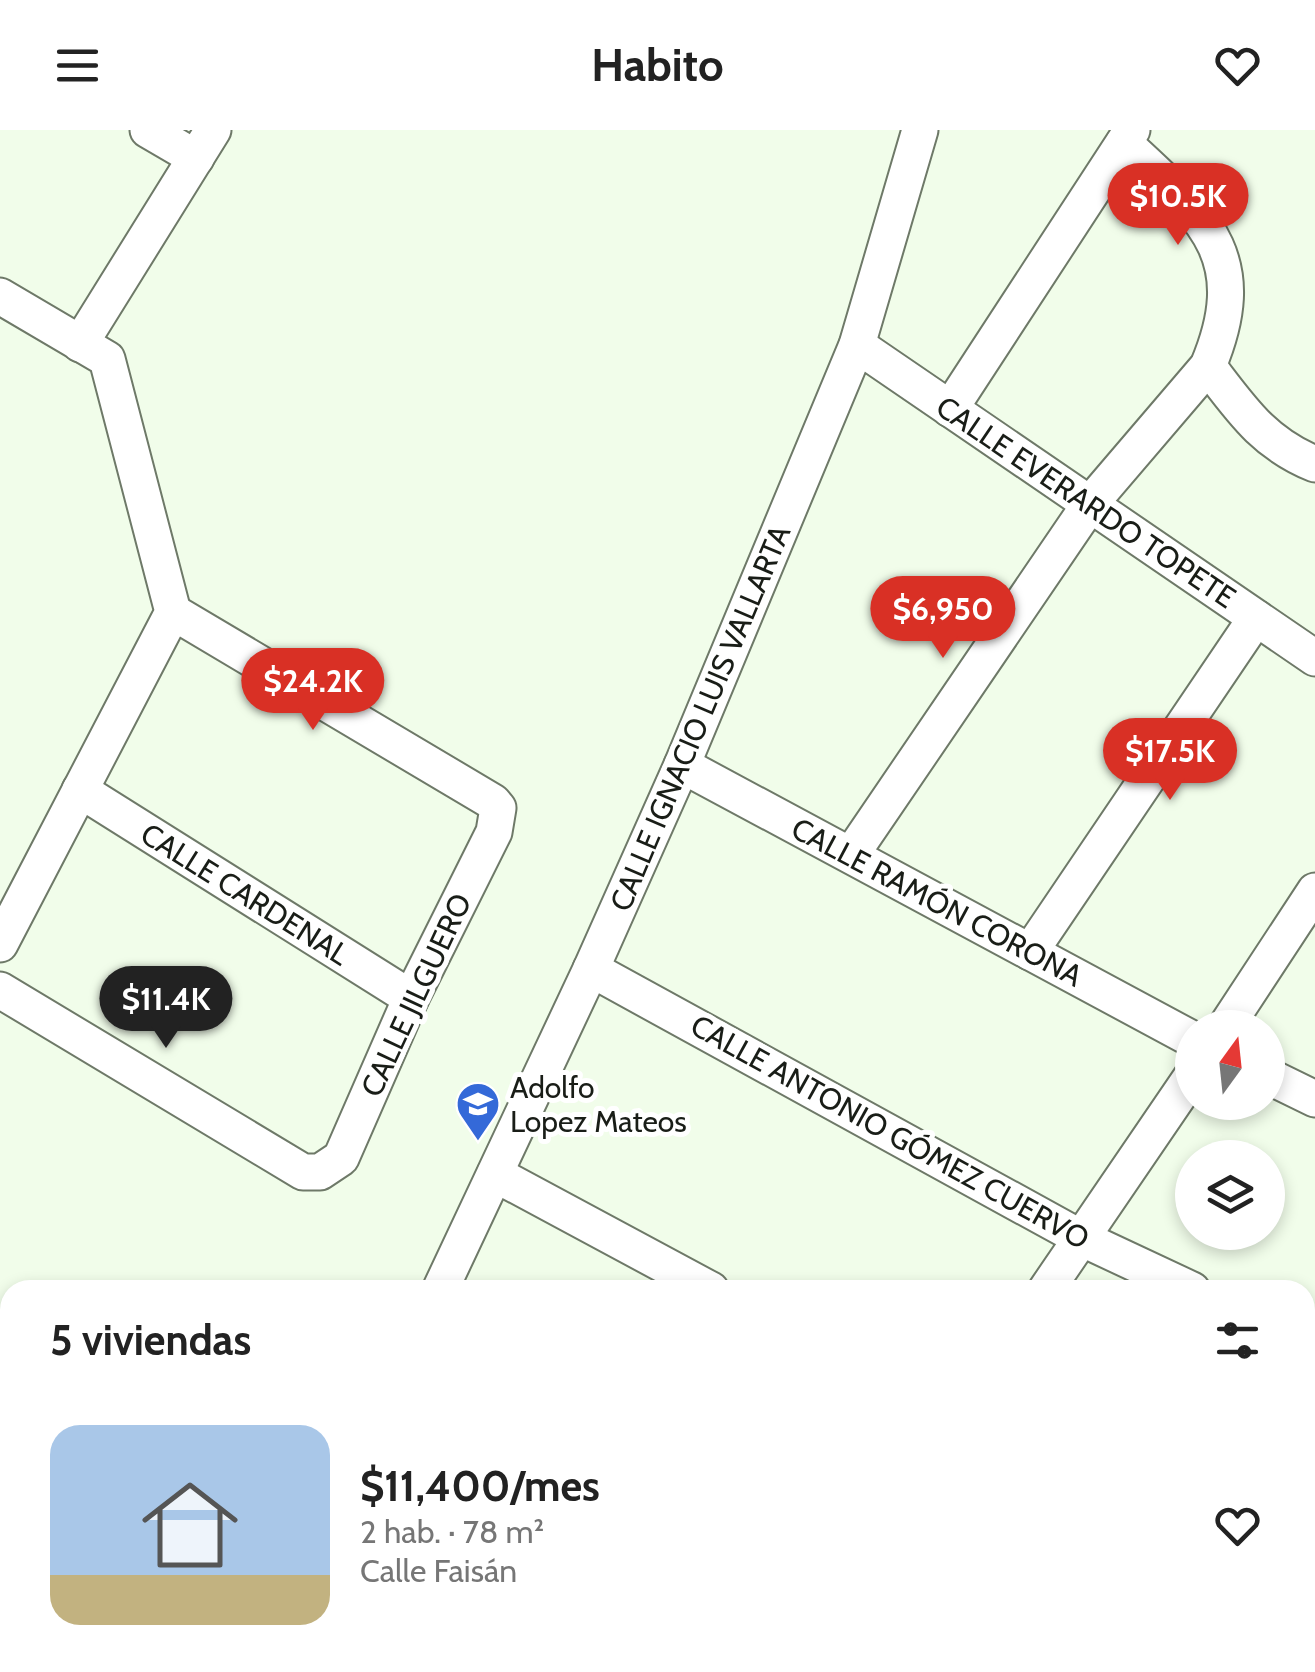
<!DOCTYPE html>
<html lang="es">
<head>
<meta charset="utf-8">
<style>
  body { margin:0; font-family:Cabin,sans-serif; background:#f2f2f2; color:#222; height:100vh; display:flex; flex-direction:column; font-size:38px; white-space:nowrap }
  * { box-sizing:border-box; margin:0 }
  p { font-size:32px; color:#767676 }
  .icon { flex:none; width:55px; height:55px; fill:none; stroke:currentColor; stroke-width:2; stroke-linecap:round; stroke-linejoin:round }
  .map { position:relative; flex:1; overflow:hidden }
  .drawer { position:absolute; left:0px; top:1150px; width:1315px; height:392px; display:flex; flex-direction:column; background:#fff; border-radius:30px 30px 0 0; box-shadow:0 5px 15px #0003 }
  .drawer>* { flex:none }
  .needle { width:65px; rotate:15deg }
  .controls { position:absolute; left:1175px; top:880px; display:grid; gap:20px }
  .controls a { display:grid; place-items:center; width:110px; height:110px; border-radius:50%; background:#fff; box-shadow:0 5px 15px #0003; font-size:50px }
  .price { position:absolute; translate:-50% -85px; padding:0 22px; border-radius:35px; background:#d93025; color:#fff; font-size:32px; line-height:65px; filter:drop-shadow(0 2px 5px #0008) }
  .price::after { content:''; position:absolute; left:50%; top:60px; width:30px; height:22px; margin-left:-15px; background:inherit; clip-path:polygon(0 0,100% 0,50% 100%) }
  .price.current { background:#222; color:#fff }
  ul { padding:0; list-style:none }
  li { display:flex; align-items:center; gap:30px; height:250px; padding:0 50px }
  li span { display:grid; place-items:center; flex:none; width:280px; height:200px; border-radius:30px; color:#555 }
  li>.icon { margin-inline-start:auto }
  span .icon { width:120px; height:120px; fill:#fffc; stroke-width:1 }
  li b { font-size:42px }
  h2 { display:flex; justify-content:space-between; align-items:center; height:120px; padding:0 50px; font-size:42px }
  header { display:flex; justify-content:space-between; align-items:center; height:130px; padding:0 50px; background:#fff; font-size:45px; font-weight:700 }
  .map>svg:first-child { display:block }
  .green { fill:#bbdaa8 }
  .lines { fill:none; stroke-linecap:round; stroke-linejoin:round }
  .lane-casing { stroke:#6e7968; stroke-width:21 }
  .street-casing { stroke:#6e7968; stroke-width:39 }
  .lane { stroke:#fff; stroke-width:18 }
  .street { stroke:#fff; stroke-width:35 }
  .labels { text-anchor:middle; dominant-baseline:central; stroke-width:10; stroke-linejoin:round; paint-order:stroke }
  .street-label { font-size:30px; fill:#191d17; stroke:#fff }
  .poi-label { font-size:30px; fill:#191d17; stroke:#fff; text-anchor:start }
</style>
</head>
<body>
<header><svg class="icon" aria-label="menu" viewBox="0 0 24 24"><path d="M4 6h16M4 12h16M4 18h16"/></svg>Habito<svg class="icon" aria-label="heart" viewBox="0 0 24 24"><path d="M12 20l-8-8c-3-5 5-10 8-4 3-6 11-1 8 4z"/></svg></header>
<div class="map">
<svg width="1315" height="1542" viewBox="0 0 1315 1542">
  <rect width="100%" height="100%" fill="#f1fdea"/>
  <path class="green" d="M 35,1533 L 35,1532 L 220,1533 L 214,1542 L 30,1542 Z"/>
  <g class="lines">
    <defs>
      <path id="lane" d="M 0,1337 L 10,1329"/>
      <g id="street">
        <path d="M 148,0 L 196,28"/>
        <path d="M 0,166 L 107,229 L 173,482 L 0,814"/>
        <path d="M 80,214 L 213,0"/>
        <path d="M 857,215 L 1315,528"/>
        <path d="M 1208,236 C 1241,279 1263,313 1315,334"/>
        <path d="M 950,279 L 1132,0"/>
        <path d="M 682,635 L 1192,909"/>
        <path d="M 80,660 L 411,868"/>
        <path d="M 851,725 L 1090,374 L 1208,236 C 1255,124 1201,85 1124,13"/>
        <path d="M 1030,822 L 1256,488"/>
        <path d="M 591,839 L 1081,1108 L 1192,1160"/>
        <path d="M 0,860 L 303,1042 L 320,1042 L 341,1028 L 411,868 L 494,702 L 498,678 L 493,672 L 173,482"/>
        <path d="M 1225,898 L 1315,761"/>
        <path d="M 1268,946 L 1315,969"/>
        <path d="M 495,1044 L 711,1160"/>
        <path d="M 440,1160 L 591,839 L 682,635 L 857,215 L 920,0"/>
        <path d="M 1046,1160 L 1192,946"/>
        <path d="M 1305,1213 L 1315,1218"/>
        <path d="M 1305,1460 L 1315,1465"/>
        <path d="M 462,1532 L 484,1542"/>
        <path d="M 1024,1532 L 1051,1542"/>
        <path d="M 238,1542 L 243,1532"/>
        <path d="M 784,1542 L 791,1532"/>
      </g>
    </defs>
    <use href="#lane" class="lane-casing"/>
    <use href="#street" class="street-casing"/>
    <use href="#lane" class="lane"/>
    <use href="#street" class="street"/>
  </g>
  <defs>
    <symbol id="school-pin" viewBox="-11 -11 22 30"><path d="M0 17L-7.5 6A9.5 9.5 0 1 1 7.5 6Z" fill="#3469d8" stroke="#fff"/><path d="M0-5L7-2L0 1L-7-2ZM-4 1L0 2.5L4 1V4Q0 6-4 4Z" fill="#fff"/></symbol>
  </defs>
  <g fill-rule="evenodd">
    <use href="#school-pin" x="453" y="949" width="50" height="68"/>
  </g>
  <g class="labels">
    <g class="street-label">
      <text transform="translate(1086 372) rotate(34)">CALLE EVERARDO TOPETE</text>
      <text transform="translate(700 588) rotate(-67)">CALLE IGNACIO LUIS VALLARTA</text>
      <text transform="translate(245 764) rotate(32)">CALLE CARDENAL</text>
      <text transform="translate(937 772) rotate(28)">CALLE RAMÓN CORONA</text>
      <text transform="translate(416 865) rotate(-65)">CALLE JILGUERO</text>
      <text transform="translate(890 1002) rotate(29)">CALLE ANTONIO GÓMEZ CUERVO</text>
    </g>
    <g class="poi-label">
      <text x="510" y="957">Adolfo<tspan x="510" dy="34">Lopez Mateos</tspan></text>
    </g>
  </g>
</svg>
<div class="controls">
<a><svg class="needle" viewBox="-14 -14 28 28"><path d="M0-13l5 13h-10z" fill="#e53935"/><path d="M0 13l5-13h-10z" fill="#767676"/></svg></a>
<a><svg class="icon" aria-label="layers" viewBox="0 0 24 24"><path d="M12 4l9 5-9 5-9-5zM3 14l9 5 9-5"/></svg></a>
</div>
<b class="price" style="left:1178px;top:118px">$10.5K</b>
<b class="price" style="left:943px;top:531px">$6,950</b>
<b class="price" style="left:313px;top:603px">$24.2K</b>
<b class="price" style="left:1170px;top:673px">$17.5K</b>
<b class="price current" style="left:166px;top:921px">$11.4K</b>
<section class="drawer">
<h2>5 viviendas<svg class="icon" aria-label="filters" viewBox="0 0 24 24"><path d="M4 7h16M4 17h16"/><circle cx="9" cy="7" r="2"/><circle cx="15" cy="17" r="2"/></svg></h2>
<ul>
<li><span style="background:linear-gradient(#a9c7e8 75%,#c2b280 0)"><svg class="icon" aria-label="home" viewBox="0 0 24 24"><path d="M3 11l9-7 9 7M6 9v11h12V9"/></svg></span><div><b>$11,400/mes</b><p>2 hab. · 78 m²</p><p>Calle Faisán</p></div><svg class="icon" aria-label="heart" viewBox="0 0 24 24"><path d="M12 20l-8-8c-3-5 5-10 8-4 3-6 11-1 8 4z"/></svg></li>
</ul>
</section>
</div>
</body>
</html>
